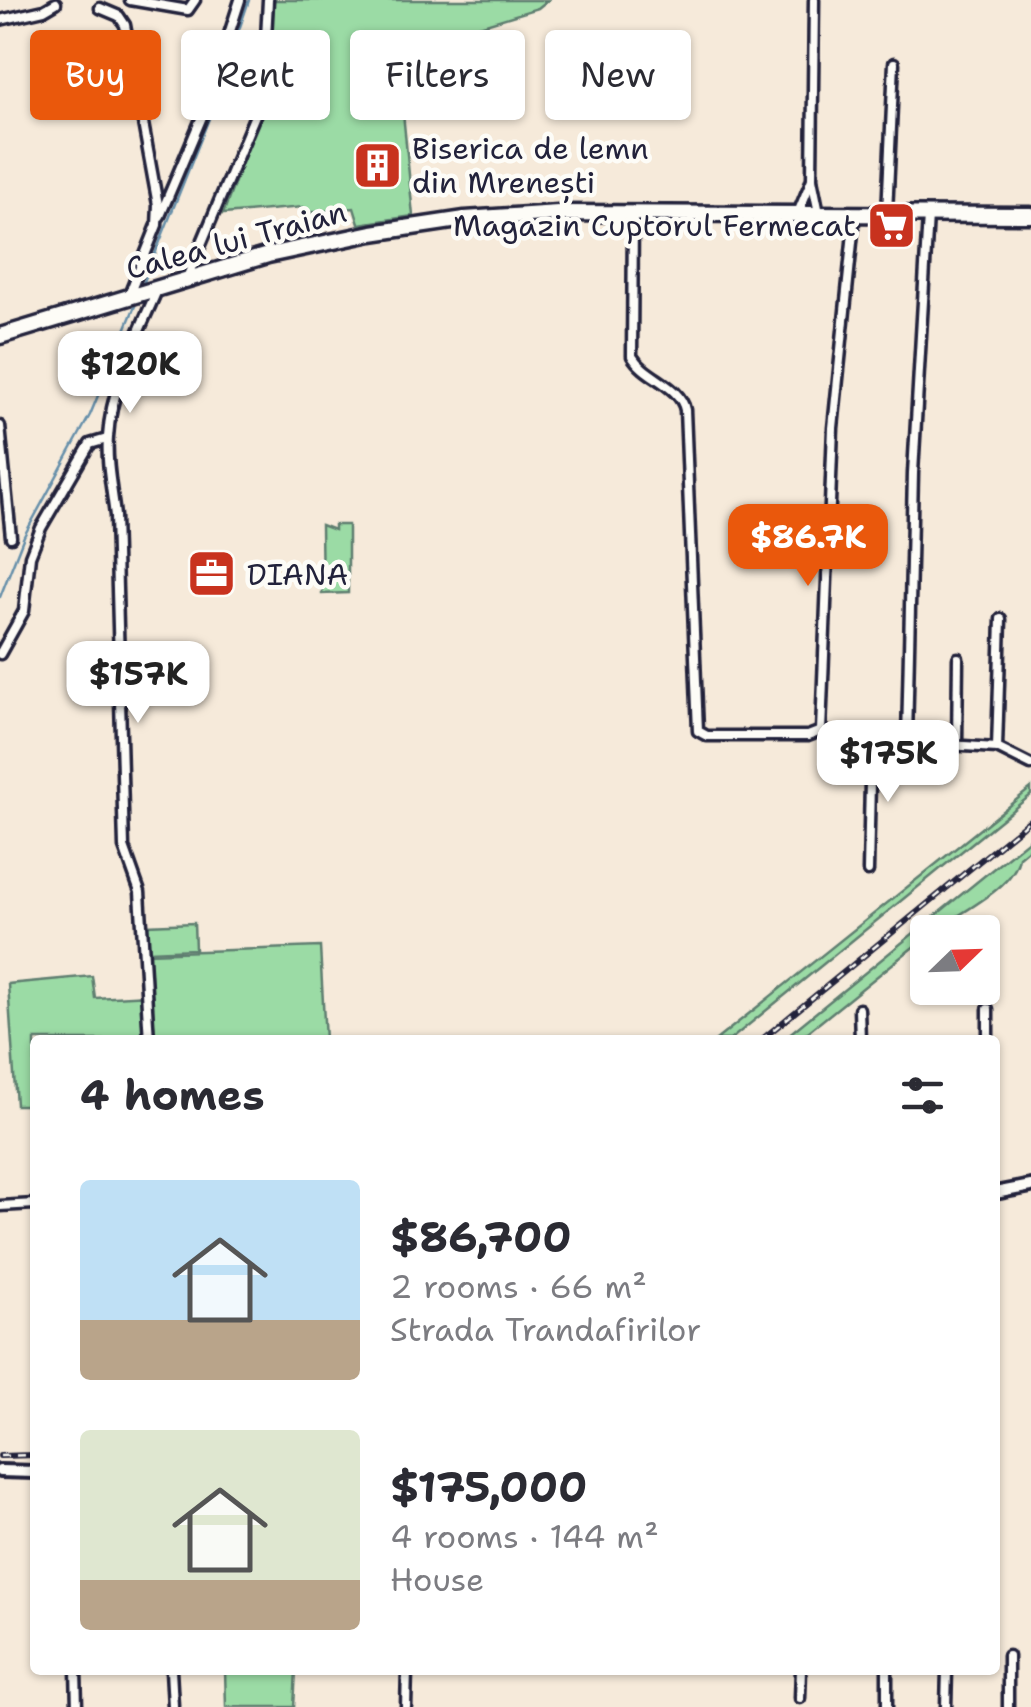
<!DOCTYPE html>
<html lang="en">
<head>
<meta charset="utf-8">
<style>
  body { margin:0; font-family:"Shantell Sans",sans-serif; background:#f7f7f7; color:#2b2b33; height:100vh; display:flex; flex-direction:column; font-size:38px; white-space:nowrap }
  * { box-sizing:border-box; margin:0 }
  p { font-size:32px; color:#7c7c81 }
  .icon { flex:none; width:55px; height:55px; fill:none; stroke:currentColor; stroke-width:2; stroke-linecap:round; stroke-linejoin:round }
  .map { position:relative; flex:1; overflow:hidden }
  .details { position:absolute; left:30px; top:1035px; width:970px; height:640px; display:flex; flex-direction:column; background:#fff; border-radius:10px; box-shadow:0 2px 8px #0004 }
  .details>* { flex:none }
  .hud { position:absolute; left:30px; top:30px; width:972px; height:90px; display:flex; gap:20px }
  .needle { width:65px; rotate:67deg }
  .controls { position:absolute; left:910px; top:915px; display:grid; gap:20px }
  .controls a { display:grid; place-items:center; width:90px; height:90px; border-radius:10px; background:#fff; box-shadow:0 2px 8px #0004; font-size:50px }
  .price { position:absolute; translate:-50% -85px; padding:0 22px; border-radius:20px; background:#fff; color:#222; font-size:32px; line-height:65px; filter:drop-shadow(0 2px 5px #0008) }
  .price::after { content:''; position:absolute; left:50%; top:60px; width:30px; height:22px; margin-left:-15px; background:inherit; clip-path:polygon(0 0,100% 0,50% 100%) }
  .price.selected { background:#ea580c; color:#fff }
  ul { padding:0; list-style:none }
  li { display:flex; align-items:center; gap:30px; height:250px; padding:0 50px }
  li span { display:grid; place-items:center; flex:none; width:280px; height:200px; border-radius:10px; color:#555 }
  li>.icon { margin-inline-start:auto }
  span .icon { width:120px; height:120px; fill:#fffc; stroke-width:1 }
  li b { font-size:42px }
  h2 { display:flex; justify-content:space-between; align-items:center; height:120px; padding:0 50px; font-size:42px }
  .tag { padding:0 35px; border-radius:10px; background:#fff; box-shadow:0 2px 8px #0004; font-size:35px; line-height:90px }
  .tag.selected { background:#ea580c; color:#fff }
  .map>svg:first-child { display:block }
  .green { fill:#9bdba5; stroke:#5e7e70; stroke-width:2.5 }
  .lines { fill:none; stroke-linecap:round; stroke-linejoin:round }
  .stream { stroke:#668faa; stroke-width:2.5 }
  .minor-casing { stroke:#22223b; stroke-width:15 }
  .tertiary-casing { stroke:#22223b; stroke-width:18 }
  .trunk-casing { stroke:#22223b; stroke-width:21 }
  .minor { stroke:#fdfcf7; stroke-width:8 }
  .tertiary { stroke:#fdfcf7; stroke-width:10 }
  .trunk { stroke:#fdfcf7; stroke-width:14 }
  .rail-casing { stroke:#22223b; stroke-width:6 }
  .rail { stroke:#fdfcf7; stroke-width:2.5; stroke-dasharray:8; stroke-linecap:butt }
  .labels { text-anchor:middle; dominant-baseline:central; stroke-width:9; stroke-linejoin:round; paint-order:stroke }
  .poi-label { font-size:30px; fill:#22223b; stroke:#fdfcf7; text-anchor:start }
  .street-label { font-size:30px; fill:#22223b; stroke:#fdfcf7 }
</style>
</head>
<body>
<div class="map">
<svg width="1031" height="1707" viewBox="0 0 1031 1707">
  <rect width="100%" height="100%" fill="#f6eada"/>
  <filter id="ink" filterUnits="userSpaceOnUse"><feTurbulence type="fractalNoise" baseFrequency=".01" numOctaves="2"/><feDisplacementMap in="SourceGraphic" scale="20" xChannelSelector="R" yChannelSelector="G"/><feConvolveMatrix kernelMatrix="1 2 1 2 8 2 1 2 1" color-interpolation-filters="sRGB"/></filter>
  <g filter="url(#ink)">
    <g class="green">
      <path d="M 274,0 L 548,0 L 538,8 L 397,51 L 413,216 L 359,224 L 354,208 L 305,213 L 303,207 L 223,214 L 259,117 L 271,95 L 268,83 Z"/>
      <path d="M 321,525 L 334,530 L 334,525 L 348,525 L 348,593 L 322,594 Z"/>
      <path d="M 1031,788 L 1031,795 L 730,1040 L 716,1040 Z"/>
      <path d="M 1031,838 L 1031,847 L 1019,857 C 1015,888 957,914 933,932 L 928,932 L 927,936 L 798,1040 L 782,1040 Z"/>
      <path d="M 194,923 L 195,949 L 149,951 L 147,925 Z"/>
      <path d="M 320,947 L 325,1040 L 35,1040 L 35,1105 L 16,1105 L 8,984 L 92,976 L 95,998 L 149,995 L 147,953 Z"/>
      <path d="M 225,1670 L 296,1670 L 294,1707 L 226,1707 Z"/>
    </g>
    <g class="lines">
      <g class="stream">
        <path d="M 141,289 L 210,116 L 249,0"/>
        <path d="M 0,597 L 24,536 L 90,415 L 137,301"/>
      </g>
      <defs>
        <g id="minor">
          <path d="M 130,0 L 188,10 L 195,0"/>
          <path d="M 814,0 L 812,179 L 819,213"/>
          <path d="M 100,8 L 119,16 L 125,25 L 158,205 L 157,225 L 129,295"/>
          <path d="M 0,20 L 44,10 L 56,3"/>
          <path d="M 633,213 L 632,356 C 645,378 680,385 685,410 L 698,731 L 707,736 L 808,736 L 821,731"/>
          <path d="M 798,213 L 812,179"/>
          <path d="M 855,213 L 833,428 L 821,731 L 831,738 L 997,748 L 1031,765"/>
          <path d="M 887,213 L 894,63"/>
          <path d="M 160,216 L 204,112 L 240,0"/>
          <path d="M 187,278 L 263,96 L 268,0"/>
          <path d="M 0,426 L 11,537"/>
          <path d="M 0,654 L 24,611 L 30,556 L 41,528 L 90,444 L 107,439"/>
          <path d="M 907,740 L 913,473 L 928,215"/>
          <path d="M 957,744 L 958,658"/>
          <path d="M 997,748 L 1001,619"/>
          <path d="M 868,871 L 871,739"/>
          <path d="M 859,1009 L 860,1040"/>
          <path d="M 149,1040 L 140,892 L 124,847 L 115,516 C 112,489 106,464 108,437 C 111,385 138,335 158,288"/>
          <path d="M 988,1040 L 988,1009"/>
          <path d="M 0,1206 L 35,1204"/>
          <path d="M 1008,1656 L 1008,1707"/>
          <path d="M 76,1670 L 77,1707"/>
          <path d="M 171,1670 L 173,1706"/>
          <path d="M 800,1698 L 801,1670"/>
          <path d="M 406,1707 L 407,1670"/>
          <path d="M 887,1707 L 887,1670"/>
          <path d="M 946,1707 L 947,1670"/>
        </g>
        <g id="tertiary">
          <path d="M 995,1193 L 1031,1186"/>
          <path d="M 0,1471 L 35,1472"/>
        </g>
        <path id="trunk" d="M 0,336 L 268,255 L 372,233 L 465,219 L 558,213 L 1031,215"/>
      </defs>
      <use href="#minor" class="minor-casing"/>
      <use href="#tertiary" class="tertiary-casing"/>
      <use href="#trunk" class="trunk-casing"/>
      <use href="#minor" class="minor"/>
      <use href="#tertiary" class="tertiary"/>
      <use href="#trunk" class="trunk"/>
      <defs>
        <g id="rail">
          <path d="M 761,1040 L 1031,819"/>
          <path d="M 0,1456 L 35,1455"/>
        </g>
      </defs>
      <use href="#rail" class="rail-casing"/>
      <use href="#rail" class="rail"/>
    </g>
  </g>
  <defs>
    <symbol id="building-square" viewBox="-11 -11 22 22"><rect x="-9" y="-9" width="18" height="18" rx="4" fill="#c8321e" stroke="#fdfcf7"/><path d="M-4-6H4V6H1V3H-1V6H-4ZM-2.5-4.3h1.7v1.8h-1.7ZM.8-4.3h1.7v1.8H.8ZM-2.5-1h1.7V.8h-1.7ZM.8-1h1.7V.8H.8Z" fill="#fff"/></symbol>
    <symbol id="supermarket-square" viewBox="-11 -11 22 22"><rect x="-9" y="-9" width="18" height="18" rx="4" fill="#c8321e" stroke="#fdfcf7"/><path d="M-6-5.5h2.5l.6 2H6L4.5 2H-2.5L-4.4-4H-6ZM-1.5 3.2a1.3 1.3 0 1 0 .1 0ZM3 3.2a1.3 1.3 0 1 0 .1 0Z" fill="#fff"/></symbol>
    <symbol id="office-square" viewBox="-11 -11 22 22"><rect x="-9" y="-9" width="18" height="18" rx="4" fill="#c8321e" stroke="#fdfcf7"/><path d="M-6-3h4V-5.5h4V-3h4V5H-6ZM-1-4.5V-3h2v-1.5ZM-6 0V1H6V0Z" fill="#fff"/></symbol>
  </defs>
  <g fill-rule="evenodd">
    <use href="#building-square" x="350" y="138" width="55" height="55"/>
    <use href="#supermarket-square" x="864" y="198" width="55" height="55"/>
    <use href="#office-square" x="184" y="546" width="55" height="55"/>
  </g>
  <g class="labels">
    <g class="poi-label">
      <text x="412" y="148">Biserica de lemn<tspan x="412" dy="34">din Mrenești</tspan></text>
      <text x="856" y="225" text-anchor="end">Magazin Cuptorul Fermecat</text>
      <text x="247" y="574">DIANA</text>
    </g>
    <g class="street-label">
      <text transform="translate(236 240) rotate(-15)">Calea lui Traian</text>
    </g>
  </g>
</svg>
<div class="controls">
<a><svg class="needle" viewBox="-14 -14 28 28"><path d="M0-13l5 13h-10z" fill="#e53935"/><path d="M0 13l5-13h-10z" fill="#7c7c81"/></svg></a>
</div>
<b class="price" style="left:130px;top:416px">$120K</b>
<b class="price selected" style="left:808px;top:589px">$86.7K</b>
<b class="price" style="left:138px;top:726px">$157K</b>
<b class="price" style="left:888px;top:805px">$175K</b>
<div class="hud">
<a class="tag selected">Buy</a>
<a class="tag">Rent</a>
<a class="tag">Filters</a>
<a class="tag">New</a>
</div>
<section class="details">
<h2>4 homes<svg class="icon" aria-label="filters" viewBox="0 0 24 24"><path d="M4 7h16M4 17h16"/><circle cx="9" cy="7" r="2"/><circle cx="15" cy="17" r="2"/></svg></h2>
<ul>
<li><span style="background:linear-gradient(#bfe0f5 70%,#b9a48a 0)"><svg class="icon" aria-label="home" viewBox="0 0 24 24"><path d="M3 11l9-7 9 7M6 9v11h12V9"/></svg></span><div><b>$86,700</b><p>2 rooms · 66 m²</p><p>Strada Trandafirilor</p></div></li>
<li><span style="background:linear-gradient(#dfe7d0 75%,#b9a48a 0)"><svg class="icon" aria-label="home" viewBox="0 0 24 24"><path d="M3 11l9-7 9 7M6 9v11h12V9"/></svg></span><div><b>$175,000</b><p>4 rooms · 144 m²</p><p>House</p></div></li>
</ul>
</section>
</div>
</body>
</html>
